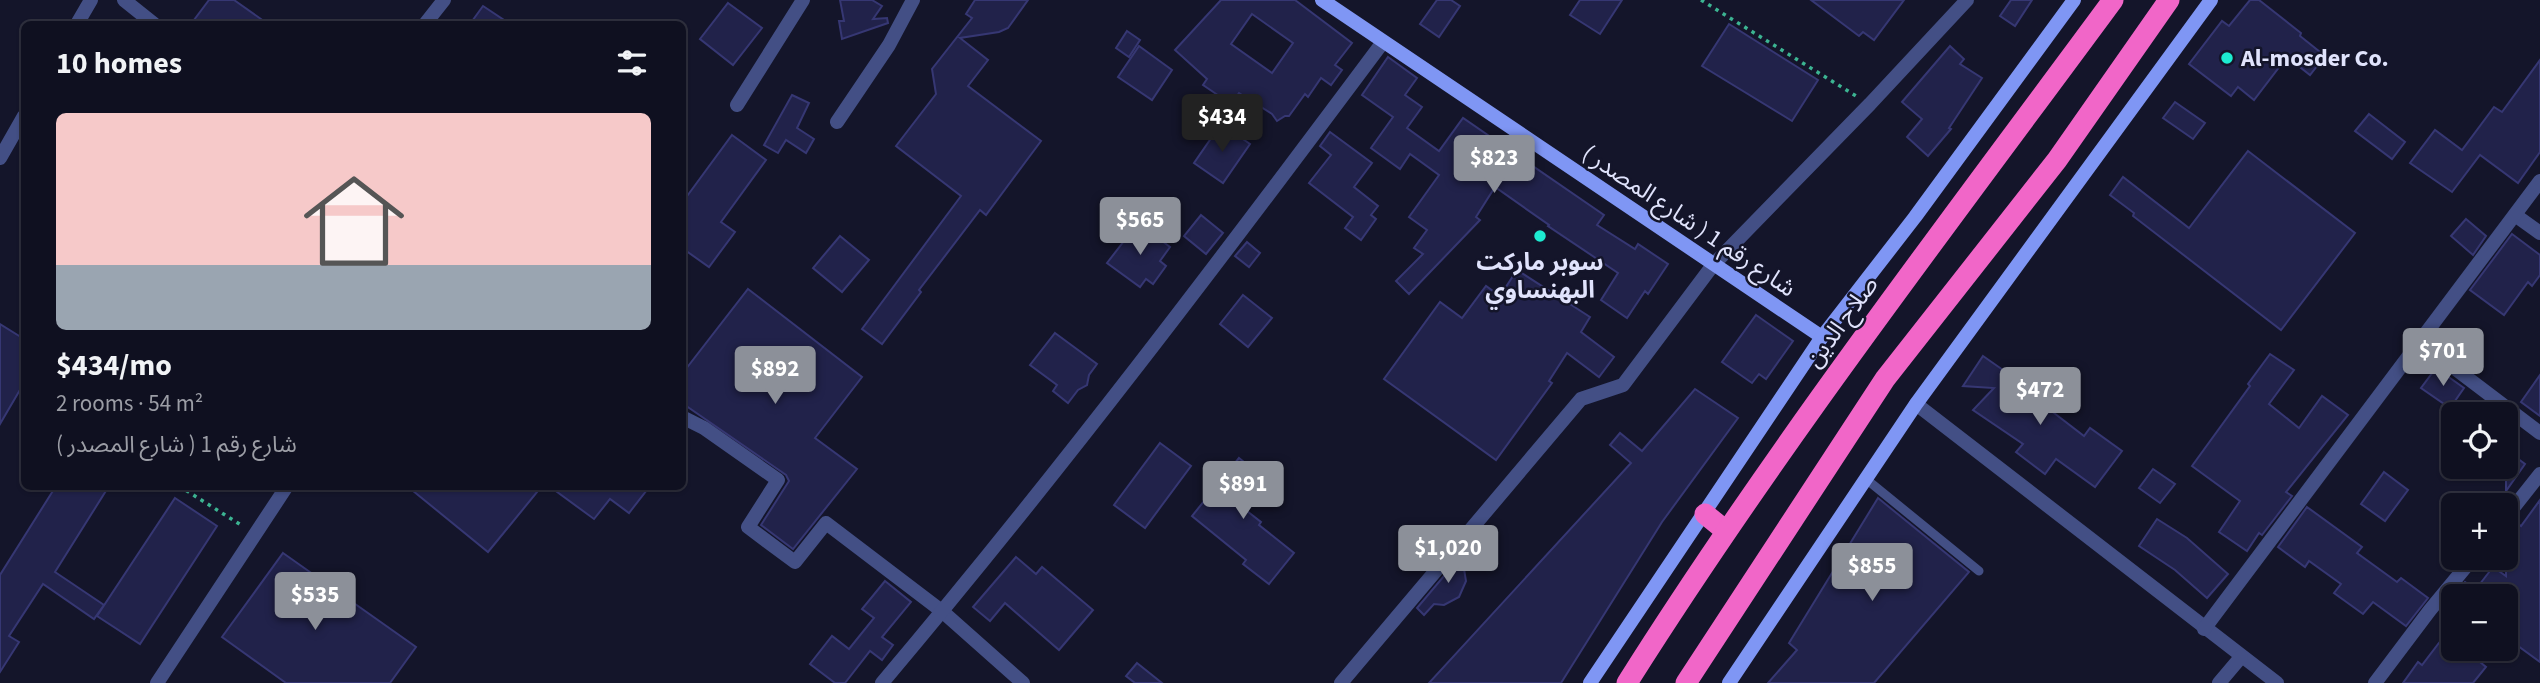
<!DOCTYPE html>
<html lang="en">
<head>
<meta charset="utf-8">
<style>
  body { margin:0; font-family:"Source Sans 3","Noto Sans Arabic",sans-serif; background:#181929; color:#f1f3f6; height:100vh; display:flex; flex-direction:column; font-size:26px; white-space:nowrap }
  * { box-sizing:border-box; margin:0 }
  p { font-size:23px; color:#9b9da5 }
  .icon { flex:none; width:38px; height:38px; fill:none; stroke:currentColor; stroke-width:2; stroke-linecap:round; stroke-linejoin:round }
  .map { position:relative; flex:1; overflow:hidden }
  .side { position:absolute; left:21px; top:21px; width:665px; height:469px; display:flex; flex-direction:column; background:#0f1020; border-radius:10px; box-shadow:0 2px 5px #0004,0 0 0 2px #2f303e }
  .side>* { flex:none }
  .fabs { position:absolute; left:2441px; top:402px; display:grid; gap:14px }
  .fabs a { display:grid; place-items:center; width:77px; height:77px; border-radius:10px; background:#0f1020; box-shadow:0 2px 5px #0004,0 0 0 2px #2f303e; font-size:35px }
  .price { position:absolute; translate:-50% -60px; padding:0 16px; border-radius:7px; background:#8c9099; color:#fff; font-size:23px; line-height:46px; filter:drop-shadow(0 2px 4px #0008) }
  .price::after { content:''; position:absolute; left:50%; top:42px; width:21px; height:16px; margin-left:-10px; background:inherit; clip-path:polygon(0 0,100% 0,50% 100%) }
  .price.active { background:#222; color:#fff }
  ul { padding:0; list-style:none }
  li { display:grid; align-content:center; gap:14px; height:371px; padding:0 35px }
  li span { display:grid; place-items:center; height:217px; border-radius:10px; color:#555 }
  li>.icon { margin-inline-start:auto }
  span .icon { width:126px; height:126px; fill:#fffc; stroke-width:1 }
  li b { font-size:30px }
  h2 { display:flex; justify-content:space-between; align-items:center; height:84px; padding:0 35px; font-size:30px }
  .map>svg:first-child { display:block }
  .building { fill:#21224a; stroke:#363773; stroke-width:2; fill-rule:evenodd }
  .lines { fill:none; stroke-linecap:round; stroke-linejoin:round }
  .path { stroke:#3cb492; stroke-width:3.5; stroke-dasharray:3.5 5; stroke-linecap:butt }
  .lane { stroke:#434f85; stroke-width:9 }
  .street { stroke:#434f85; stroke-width:14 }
  .secondary { stroke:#7f96f4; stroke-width:14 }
  .highway { stroke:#f166c8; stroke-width:21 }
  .poi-dot { fill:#1debd1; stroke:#14152a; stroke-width:2.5 }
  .labels { text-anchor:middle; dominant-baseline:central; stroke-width:5; stroke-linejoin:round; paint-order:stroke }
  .poi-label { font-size:24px; font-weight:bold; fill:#e0e3fc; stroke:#14152a; text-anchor:start }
  .street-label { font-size:24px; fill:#e0e3fc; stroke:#14152a }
</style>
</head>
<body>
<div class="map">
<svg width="2540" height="683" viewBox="0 0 2540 683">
  <rect width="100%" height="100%" fill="#14152a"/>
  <g class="building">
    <path d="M 209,0 L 234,0 L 268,24 L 191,24 Z"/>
    <path d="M 840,0 L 872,0 L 882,6 L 873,19 L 887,18 L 888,23 L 842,39 L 839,21 L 844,21 Z"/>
    <path d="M 975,0 L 1028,0 L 1008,28 L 999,32 L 960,38 L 988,60 L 968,86 L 1041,141 L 986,215 L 980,210 L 919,290 L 921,292 L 882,344 L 862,329 L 961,196 L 896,146 L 936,94 L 932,69 L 972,18 L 966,14 Z"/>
    <path d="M 1221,0 L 1295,0 L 1352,43 L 1335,65 L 1342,70 L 1331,85 L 1321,78 L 1308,97 L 1305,94 L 1289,116 L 1285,116 L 1277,121 L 1272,114 L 1239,93 L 1231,104 L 1203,85 L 1207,79 L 1175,50 ZM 1252,14 L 1293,43 L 1272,73 L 1231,44 Z"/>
    <path d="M 1437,0 L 1451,0 L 1460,6 L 1439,37 L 1420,24 Z"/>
    <path d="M 1580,0 L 1622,0 L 1600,34 L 1570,15 Z"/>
    <path d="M 1811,0 L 1904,0 L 1874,40 L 1863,32 L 1859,36 Z"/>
    <path d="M 2011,0 L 2032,0 L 2015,26 L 2000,16 Z"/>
    <path d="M 2250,0 L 2259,0 L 2301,33 L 2300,36 L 2325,56 L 2310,75 L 2287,57 L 2254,100 L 2238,87 L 2231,96 L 2189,64 L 2222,21 L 2229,26 Z"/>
    <path d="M 728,3 L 762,28 L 733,65 L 700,39 Z"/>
    <path d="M 483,6 L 510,24 L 470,24 Z"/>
    <path d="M 1729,24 L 1818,80 L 1792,121 L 1702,66 Z"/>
    <path d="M 1127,31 L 1140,40 L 1129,57 L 1116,48 Z"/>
    <path d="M 1139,46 L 1172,70 L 1152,100 L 1118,77 Z"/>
    <path d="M 1950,46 L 1964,59 L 1960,64 L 1982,78 L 1949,128 L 1951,129 L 1928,156 L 1907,137 L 1922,119 L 1902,102 Z"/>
    <path d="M 1388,57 L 1417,78 L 1405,95 L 1422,107 L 1407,128 L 1439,151 L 1463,118 L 1604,215 L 1597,225 L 1635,249 L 1638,244 L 1668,264 L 1648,294 L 1645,291 L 1627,318 L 1601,300 L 1618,273 L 1548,226 L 1549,225 L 1495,187 L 1476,217 L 1480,220 L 1409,294 L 1396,281 L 1423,254 L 1414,248 L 1427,230 L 1409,217 L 1439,175 L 1410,154 L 1400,169 L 1371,148 L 1393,117 L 1362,95 Z"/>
    <path d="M 2540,60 L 2540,152 L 2518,183 L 2480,155 L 2452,192 L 2410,163 L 2435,130 L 2462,150 L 2494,107 L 2502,112 Z"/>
    <path d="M 792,95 L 809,103 L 797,128 L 814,139 L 806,153 L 786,140 L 778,153 L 764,145 Z"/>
    <path d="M 2175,102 L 2205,123 L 2193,139 L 2163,118 Z"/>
    <path d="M 2369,114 L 2405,142 L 2392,159 L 2355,131 Z"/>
    <path d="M 1221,124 L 1250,144 L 1223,183 L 1194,163 Z"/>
    <path d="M 1330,132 L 1372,163 L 1354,187 L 1378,206 L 1371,215 L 1376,219 L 1361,240 L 1345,228 L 1353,217 L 1309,183 L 1331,155 L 1320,146 Z"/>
    <path d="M 732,135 L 766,160 L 721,222 L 735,232 L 709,267 L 682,248 L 682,203 Z"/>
    <path d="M 2248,151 L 2355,233 L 2281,330 L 2133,216 L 2134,213 L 2110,195 L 2123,177 L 2189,228 Z"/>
    <path d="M 1201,215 L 1223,233 L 1206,254 L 1184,236 Z"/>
    <path d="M 2466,219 L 2486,236 L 2473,255 L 2451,236 Z"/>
    <path d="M 1138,223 L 1170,247 L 1160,261 L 1166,266 L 1153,284 L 1146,279 L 1140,287 L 1107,263 Z"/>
    <path d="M 2512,234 L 2540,255 L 2540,275 L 2532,286 L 2528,282 L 2504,315 L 2470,290 Z"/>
    <path d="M 840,236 L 869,260 L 842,292 L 813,268 Z"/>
    <path d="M 1247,242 L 1260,253 L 1249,267 L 1235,256 Z"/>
    <path d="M 1517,270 L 1590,317 L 1581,332 L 1614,357 L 1599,377 L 1567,353 L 1549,381 L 1552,383 L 1496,460 L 1384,379 L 1440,302 L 1462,318 L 1486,286 L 1500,296 Z"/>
    <path d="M 748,289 L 862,377 L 815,438 L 857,469 L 793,549 L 761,525 L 789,481 L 786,475 L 682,403 L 682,374 Z"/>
    <path d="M 1243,295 L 1272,318 L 1248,347 L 1220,324 Z"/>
    <path d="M 1756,315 L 1793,341 L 1766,379 L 1759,374 L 1752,383 L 1722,362 Z"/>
    <path d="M 0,324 L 24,339 L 24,383 L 0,424 Z"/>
    <path d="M 1055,333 L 1097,364 L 1089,375 L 1087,385 L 1078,390 L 1068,403 L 1053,391 L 1057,385 L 1030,365 Z"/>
    <path d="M 2270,354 L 2294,370 L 2269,404 L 2299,428 L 2322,396 L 2348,415 L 2286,492 L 2292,496 L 2262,535 L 2259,533 L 2247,551 L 2219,532 L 2240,501 L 2192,466 L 2250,386 L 2248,384 Z"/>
    <path d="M 1983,356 L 2033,391 L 2028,393 L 2084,436 L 2090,428 L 2122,451 L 2095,487 L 2056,459 L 2045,474 L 2016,452 L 2023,444 L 1973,410 L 1994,388 L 1963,386 Z"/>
    <path d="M 2436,368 L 2464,388 L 2450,408 L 2421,388 Z"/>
    <path d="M 2540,375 L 2540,416 L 2521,402 Z"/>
    <path d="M 1695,389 L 1738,418 L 1662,522 L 1561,683 L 1429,683 L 1631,463 L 1610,445 L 1620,433 L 1642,451 Z"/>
    <path d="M 1160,443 L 1191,466 L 1145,528 L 1114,505 Z"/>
    <path d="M 2506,450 L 2525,464 L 2506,491 Z"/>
    <path d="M 1239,458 L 1270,483 L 1247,511 L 1261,522 L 1259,525 L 1294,553 L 1269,584 L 1243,564 L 1246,560 L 1192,516 Z"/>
    <path d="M 2153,469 L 2175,484 L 2160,503 L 2139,488 Z"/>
    <path d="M 2384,472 L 2408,490 L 2385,521 L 2361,504 Z"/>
    <path d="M 56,486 L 109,486 L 55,572 L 104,605 L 94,619 L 43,584 L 9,636 L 19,642 L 0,672 L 0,575 Z"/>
    <path d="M 407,486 L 542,486 L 488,552 Z"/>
    <path d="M 549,486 L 650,486 L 629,513 L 610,499 L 594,519 Z"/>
    <path d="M 175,498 L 217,526 L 140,644 L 97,616 Z"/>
    <path d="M 1878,498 L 1969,572 L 1874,683 L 1768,683 L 1797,650 L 1789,643 Z"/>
    <path d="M 2540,500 L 2540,662 L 2514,643 L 2516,640 L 2506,632 L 2506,597 L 2458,597 L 2455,595 L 2465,582 L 2476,589 L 2493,567 L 2506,576 L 2506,538 L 2517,523 L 2521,526 Z"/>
    <path d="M 2307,507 L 2362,547 L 2357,553 L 2397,582 L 2401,578 L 2428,598 L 2406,626 L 2373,602 L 2363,614 L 2334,593 L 2341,584 L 2309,561 L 2305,567 L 2278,547 Z"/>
    <path d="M 2157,519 L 2187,538 L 2228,574 L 2207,598 L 2175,570 L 2139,546 Z"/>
    <path d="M 1465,551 L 1473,559 L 1464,569 L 1466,581 L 1459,597 L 1444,605 L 1434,604 L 1424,615 L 1417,608 Z"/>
    <path d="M 283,553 L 416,647 L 390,683 L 286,683 L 222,637 Z"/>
    <path d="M 1016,557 L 1036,574 L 1042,567 L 1093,610 L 1059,650 L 1005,603 L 990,621 L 973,607 Z"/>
    <path d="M 885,581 L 911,602 L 882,637 L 893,645 L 882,660 L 870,651 L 845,683 L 835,683 L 810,664 L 832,636 L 849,649 L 874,618 L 862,609 Z"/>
    <path d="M 2445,635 L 2454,641 L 2454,649 L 2464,649 L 2486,667 L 2473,683 L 2403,683 L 2418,662 L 2422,665 Z"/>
    <path d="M 1137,663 L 1162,683 L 1135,683 L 1126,676 Z"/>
  </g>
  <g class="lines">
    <g class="path">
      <path d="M 1701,0 L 1856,96"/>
      <path d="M 179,486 L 241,525"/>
    </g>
    <path class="lane" d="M 1866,479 L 1979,571"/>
    <g class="street">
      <path d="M 124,0 L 154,24"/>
      <path d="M 77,24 L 91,0"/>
      <path d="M 425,24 L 444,0"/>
      <path d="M 737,105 L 803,0"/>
      <path d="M 837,122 L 889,45 L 913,0"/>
      <path d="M 0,158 L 24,116"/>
      <path d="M 2515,215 L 2540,233"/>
      <path d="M 2420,342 L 2540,433"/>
      <path d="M 1916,404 L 2277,683"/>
      <path d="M 682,417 L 704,428 L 778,480 L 748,527 L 795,562 L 826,523 L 943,612 L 1023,683"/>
      <path d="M 2506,517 L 2540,474"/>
      <path d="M 2204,629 L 2540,181"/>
      <path d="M 157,683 L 287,486"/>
      <path d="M 882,683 C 1057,476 1221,259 1383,42"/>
      <path d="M 1341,683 L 1581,399 L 1623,385 L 1713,265 L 1870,104 L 1967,0"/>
      <path d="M 2219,683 L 2241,657"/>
      <path d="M 2375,683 L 2430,610 L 2473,558"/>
    </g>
    <g class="secondary">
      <path d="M 1322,0 L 1822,337"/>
      <path d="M 1590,683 L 1822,337 L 1915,217 L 2074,0"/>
      <path d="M 1729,683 L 1916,404 L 2211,0"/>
    </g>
    <g class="highway">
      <path d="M 1705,514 L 1726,531"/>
      <path d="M 1627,683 C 1776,447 1947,225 2113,0"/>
      <path d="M 1686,683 L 1885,379 L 2057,160 L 2169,0"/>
    </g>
  </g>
  <g class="poi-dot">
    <circle cx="2227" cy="58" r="7"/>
    <circle cx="1540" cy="236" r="7"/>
  </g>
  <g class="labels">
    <g class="poi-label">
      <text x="2241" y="58">Al-mosder Co.</text>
      <text x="1540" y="262" text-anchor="middle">سوبر ماركت<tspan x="1540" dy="28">البهنساوي</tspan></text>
    </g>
    <g class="street-label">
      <text transform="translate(1689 221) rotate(34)">شارع رقم 1 ( شارع المصدر )</text>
      <text transform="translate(1842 322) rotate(-54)">صلاح الدين</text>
    </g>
  </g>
</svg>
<div class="fabs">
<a><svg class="icon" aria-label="locate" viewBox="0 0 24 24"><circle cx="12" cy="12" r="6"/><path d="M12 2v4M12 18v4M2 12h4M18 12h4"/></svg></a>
<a>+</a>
<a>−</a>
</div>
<b class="price active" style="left:1222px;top:154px">$434</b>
<b class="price" style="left:1494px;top:195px">$823</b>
<b class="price" style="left:1140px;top:257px">$565</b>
<b class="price" style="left:2443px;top:388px">$701</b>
<b class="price" style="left:775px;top:406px">$892</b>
<b class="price" style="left:2040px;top:427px">$472</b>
<b class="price" style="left:1243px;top:521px">$891</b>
<b class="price" style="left:1448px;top:585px">$1,020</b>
<b class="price" style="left:1872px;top:603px">$855</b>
<b class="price" style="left:315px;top:632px">$535</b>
<section class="side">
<h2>10 homes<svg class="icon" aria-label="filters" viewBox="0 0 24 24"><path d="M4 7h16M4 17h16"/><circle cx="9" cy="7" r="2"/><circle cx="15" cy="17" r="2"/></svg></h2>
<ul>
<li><span style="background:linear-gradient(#f6c9c9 70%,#9aa5b1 0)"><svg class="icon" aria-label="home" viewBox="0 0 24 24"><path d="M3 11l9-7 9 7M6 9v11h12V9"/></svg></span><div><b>$434/mo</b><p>2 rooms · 54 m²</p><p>شارع رقم 1 ( شارع المصدر )</p></div></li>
</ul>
</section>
</div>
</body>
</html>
